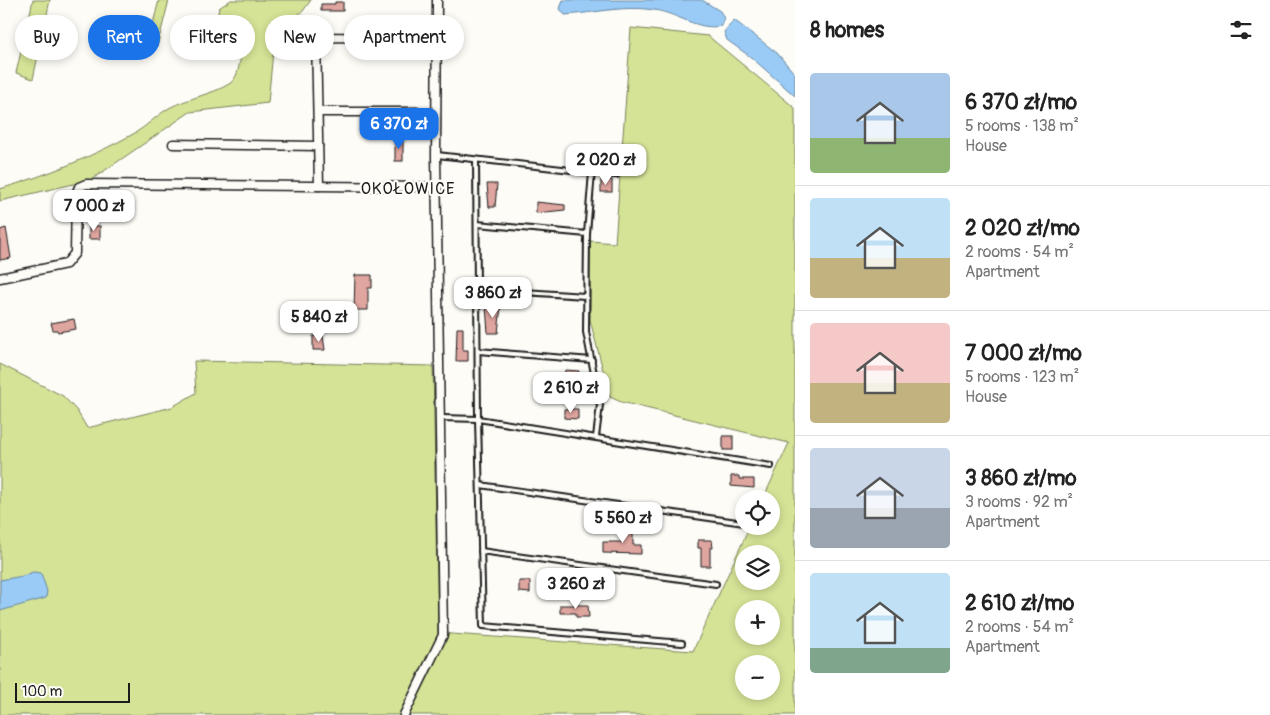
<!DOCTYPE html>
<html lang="en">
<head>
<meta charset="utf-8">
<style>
  body { margin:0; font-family:Pangolin,sans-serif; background:#f2f2f2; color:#222; height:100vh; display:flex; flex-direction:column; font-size:19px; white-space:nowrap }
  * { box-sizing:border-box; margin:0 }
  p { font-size:16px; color:#767676 }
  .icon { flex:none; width:28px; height:28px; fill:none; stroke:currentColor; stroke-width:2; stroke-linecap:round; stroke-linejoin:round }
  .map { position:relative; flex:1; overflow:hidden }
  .panel { display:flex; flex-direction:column; background:#fff; width:475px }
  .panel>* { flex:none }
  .top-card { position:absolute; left:15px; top:15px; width:475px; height:45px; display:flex; gap:10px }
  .tools { position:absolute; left:735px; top:490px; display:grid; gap:10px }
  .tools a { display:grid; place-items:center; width:45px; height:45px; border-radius:50%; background:#fff; box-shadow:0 2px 8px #0003; font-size:25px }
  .scale { position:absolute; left:15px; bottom:12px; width:115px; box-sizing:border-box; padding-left:5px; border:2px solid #1c1c1c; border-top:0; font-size:14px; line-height:18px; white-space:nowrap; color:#1c1c1c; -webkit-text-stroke:4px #fdfcf7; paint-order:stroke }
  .price { position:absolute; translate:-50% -42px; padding:0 11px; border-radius:10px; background:#fff; color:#222; font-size:16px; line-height:32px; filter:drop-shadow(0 1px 2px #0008) }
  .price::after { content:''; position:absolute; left:50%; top:30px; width:15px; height:11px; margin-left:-8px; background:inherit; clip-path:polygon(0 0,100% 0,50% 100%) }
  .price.selected { background:#1a73e8; color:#fff }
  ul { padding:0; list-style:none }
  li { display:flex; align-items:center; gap:15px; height:125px; padding:0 15px }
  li+li { border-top:1px solid #e0e0e0 }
  li span { display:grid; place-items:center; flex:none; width:140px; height:100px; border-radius:5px; color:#555 }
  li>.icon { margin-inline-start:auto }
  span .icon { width:60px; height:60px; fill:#fffc; stroke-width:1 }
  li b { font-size:21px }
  h2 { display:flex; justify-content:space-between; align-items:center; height:60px; padding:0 15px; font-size:21px }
  .chip { padding:0 18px; border-radius:22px; background:#fff; box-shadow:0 2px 8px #0003; font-size:18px; line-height:45px }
  .chip.selected { background:#1a73e8; color:#fff }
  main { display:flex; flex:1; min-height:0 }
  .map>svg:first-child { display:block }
  .green { fill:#d4e396; stroke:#788059; fill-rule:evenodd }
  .water { fill:#99cbf6; stroke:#67859f }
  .building { fill:#dfa59f; stroke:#1c1c1c }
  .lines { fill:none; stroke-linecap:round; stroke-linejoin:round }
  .service-casing { stroke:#1c1c1c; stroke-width:8 }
  .minor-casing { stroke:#1c1c1c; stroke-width:11 }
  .service { stroke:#fdfcf7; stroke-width:4 }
  .minor { stroke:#fdfcf7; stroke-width:8 }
  .labels { text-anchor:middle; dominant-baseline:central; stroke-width:4.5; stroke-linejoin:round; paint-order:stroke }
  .quarter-label { font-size:16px; letter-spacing:1px; fill:#1c1c1c; stroke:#fdfcf7 }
</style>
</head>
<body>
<main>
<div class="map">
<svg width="795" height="715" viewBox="0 0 795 715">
  <rect width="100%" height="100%" fill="#fdfcf7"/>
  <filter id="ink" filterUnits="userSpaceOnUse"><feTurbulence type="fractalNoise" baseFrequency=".02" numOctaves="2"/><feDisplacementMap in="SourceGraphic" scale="10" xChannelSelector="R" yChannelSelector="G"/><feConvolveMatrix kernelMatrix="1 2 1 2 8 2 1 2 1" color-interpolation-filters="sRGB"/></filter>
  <g filter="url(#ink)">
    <g class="green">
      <path d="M 33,0 L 50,0 L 33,79 L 16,73 Z"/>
      <path d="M 159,0 L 169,0 L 157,47 L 148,43 Z"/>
      <path d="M 231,0 L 311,0 L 303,11 L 275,31 L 268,103 L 190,112 L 91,180 L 0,201 L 0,189 C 47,175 92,157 135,133 C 147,126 157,115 169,108 C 188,98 213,94 229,84 C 238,79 239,65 241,56 L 222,53 L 213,38 L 219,8 Z"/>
      <path d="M 631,28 L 708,36 L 795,108 L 795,715 L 0,715 L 0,364 L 63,396 L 77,411 L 87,428 L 172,407 L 196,393 L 194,361 L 433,366 L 438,633 L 693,651 L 750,526 L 771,526 L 771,499 L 763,499 L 789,443 L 621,402 L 610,397 L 590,320 L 590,241 L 615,243 ZM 744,554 L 771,554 L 771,581 L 744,581 ZM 744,609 L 771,609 L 771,636 L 744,636 ZM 744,664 L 771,664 L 771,691 L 744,691 Z"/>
    </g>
    <g class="water">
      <path d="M 563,0 L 702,0 L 720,11 L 724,18 L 721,26 C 698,31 677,13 654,10 C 625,5 595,13 565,15 L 560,9 Z"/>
      <path d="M 734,20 L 777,53 L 795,74 L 795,96 L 752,58 L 727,40 L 724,32 Z"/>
      <path d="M 33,572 L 41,573 L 47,591 L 46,598 L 0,611 L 0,580 L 23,576 Z"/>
    </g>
    <g class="building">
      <path d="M 335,2 L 343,2 L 343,11 L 321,11 L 321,4 L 335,4 Z"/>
      <path d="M 296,21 L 308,22 L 307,39 L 295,39 Z"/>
      <rect x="395" y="138" width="8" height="23"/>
      <rect x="601" y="180" width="11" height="12"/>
      <path d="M 487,184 L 497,184 L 495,207 L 489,207 Z"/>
      <path d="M 536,202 L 565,205 L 565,210 L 536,213 Z"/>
      <rect x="89" y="226" width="11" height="13"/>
      <path d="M 6,228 L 11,258 L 0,260 L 0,230 Z"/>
      <path d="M 355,275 L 372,275 L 372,288 L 368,288 L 368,310 L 354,310 Z"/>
      <path d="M 486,306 L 501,306 L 498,333 L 488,333 Z"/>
      <path d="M 74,319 L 76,329 L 58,332 L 57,330 L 53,330 L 51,323 Z"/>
      <path d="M 457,328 L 463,328 L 463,350 L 468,350 L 468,361 L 456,361 Z"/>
      <path d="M 313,336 L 323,336 L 325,350 L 313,350 Z"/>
      <path d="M 565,370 L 579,371 L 576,396 L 563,394 Z"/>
      <path d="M 564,409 L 578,409 L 578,419 L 564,418 Z"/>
      <rect x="723" y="436" width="10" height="14"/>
      <path d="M 731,476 L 739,476 L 739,479 L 754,479 L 754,488 L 731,486 Z"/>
      <path d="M 623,526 L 633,526 L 633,545 L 641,545 L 641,554 L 603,553 L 603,542 L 623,542 Z"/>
      <path d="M 698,540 L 712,540 L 713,548 L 710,548 L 710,566 L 701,566 L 701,548 L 698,548 Z"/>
      <path d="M 519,581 L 530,581 L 530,593 L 519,592 Z"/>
      <path d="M 560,605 L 588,605 L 589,617 L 576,617 L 576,613 L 560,613 Z"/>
    </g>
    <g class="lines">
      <defs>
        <g id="service">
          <path d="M 437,155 L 616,175"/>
          <path d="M 476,160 L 478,419 L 483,626 L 682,643"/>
          <path d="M 477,224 L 587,234 L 592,172"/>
          <path d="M 587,234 L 586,332 L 600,405 L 596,437"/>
          <path d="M 477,289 L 585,296"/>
          <path d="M 478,351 L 592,360"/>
          <path d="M 441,418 L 478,419 L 771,466"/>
          <path d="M 480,485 L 744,523"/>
          <path d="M 481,551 L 716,584"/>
        </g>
        <g id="minor">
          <path d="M 318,112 L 419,112"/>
          <path d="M 173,144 L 318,146"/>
          <path d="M 319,186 L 316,37 L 418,38"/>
          <path d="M 0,278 L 66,264 L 75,253 L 76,194 L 79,187 L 86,184 L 438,187"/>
          <path d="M 404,715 L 443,635 L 436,155 L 437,0"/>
        </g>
      </defs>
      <use href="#service" class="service-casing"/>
      <use href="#minor" class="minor-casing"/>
      <use href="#service" class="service"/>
      <use href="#minor" class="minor"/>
    </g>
  </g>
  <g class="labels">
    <g class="quarter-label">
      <text x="408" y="189">OKOŁOWICE</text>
    </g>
  </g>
</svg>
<div class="tools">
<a><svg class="icon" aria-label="locate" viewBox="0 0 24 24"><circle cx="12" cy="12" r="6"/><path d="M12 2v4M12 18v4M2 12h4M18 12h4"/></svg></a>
<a><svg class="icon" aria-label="layers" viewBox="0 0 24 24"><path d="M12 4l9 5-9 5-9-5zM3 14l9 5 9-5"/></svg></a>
<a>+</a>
<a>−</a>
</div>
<div class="scale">100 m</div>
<b class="price selected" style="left:399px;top:150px">6 370 zł</b>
<b class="price" style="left:606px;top:186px">2 020 zł</b>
<b class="price" style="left:94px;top:232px">7 000 zł</b>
<b class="price" style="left:493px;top:319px">3 860 zł</b>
<b class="price" style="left:319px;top:343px">5 840 zł</b>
<b class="price" style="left:571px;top:414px">2 610 zł</b>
<b class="price" style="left:623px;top:544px">5 560 zł</b>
<b class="price" style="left:576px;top:610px">3 260 zł</b>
<div class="top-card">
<a class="chip">Buy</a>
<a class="chip selected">Rent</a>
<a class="chip">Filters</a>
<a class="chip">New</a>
<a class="chip">Apartment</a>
</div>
</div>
<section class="panel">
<h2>8 homes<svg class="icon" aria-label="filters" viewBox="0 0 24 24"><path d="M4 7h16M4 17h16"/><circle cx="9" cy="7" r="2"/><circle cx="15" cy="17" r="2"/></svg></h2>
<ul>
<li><span style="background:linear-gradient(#a9c7e8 65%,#8fb573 0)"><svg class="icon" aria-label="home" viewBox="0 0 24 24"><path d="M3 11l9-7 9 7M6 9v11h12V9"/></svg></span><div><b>6 370 zł/mo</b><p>5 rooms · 138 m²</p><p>House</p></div></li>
<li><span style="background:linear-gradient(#bfe0f5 60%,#c2b280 0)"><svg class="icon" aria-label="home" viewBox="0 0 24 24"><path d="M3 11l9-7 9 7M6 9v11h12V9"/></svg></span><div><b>2 020 zł/mo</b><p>2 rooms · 54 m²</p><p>Apartment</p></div></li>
<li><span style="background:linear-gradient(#f6c9c9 60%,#c2b280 0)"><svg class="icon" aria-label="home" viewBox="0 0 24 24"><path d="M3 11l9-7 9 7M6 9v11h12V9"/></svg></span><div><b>7 000 zł/mo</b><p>5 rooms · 123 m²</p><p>House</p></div></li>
<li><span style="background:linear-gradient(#c9d6e8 60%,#9aa5b1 0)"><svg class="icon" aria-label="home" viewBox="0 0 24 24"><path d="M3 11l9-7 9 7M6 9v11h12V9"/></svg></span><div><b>3 860 zł/mo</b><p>3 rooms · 92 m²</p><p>Apartment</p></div></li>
<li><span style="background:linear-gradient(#bfe0f5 75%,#7fa58c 0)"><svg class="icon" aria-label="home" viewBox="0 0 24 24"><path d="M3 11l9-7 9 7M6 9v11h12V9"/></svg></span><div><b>2 610 zł/mo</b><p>2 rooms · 54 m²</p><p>Apartment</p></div></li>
</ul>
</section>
</main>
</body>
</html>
